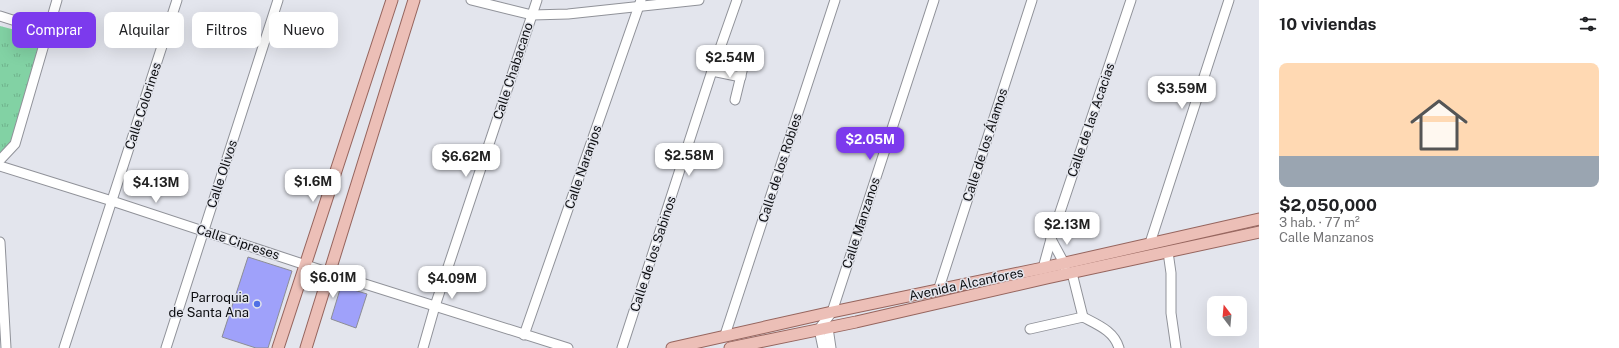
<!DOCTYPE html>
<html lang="es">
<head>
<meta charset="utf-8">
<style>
  body { margin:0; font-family:"Public Sans",sans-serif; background:#f6f6f6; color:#202124; height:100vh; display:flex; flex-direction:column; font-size:15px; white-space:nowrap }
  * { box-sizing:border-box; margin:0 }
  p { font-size:13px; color:#757577 }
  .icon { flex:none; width:22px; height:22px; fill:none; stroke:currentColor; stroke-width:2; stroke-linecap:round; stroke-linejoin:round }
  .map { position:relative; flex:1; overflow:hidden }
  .sheet { display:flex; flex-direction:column; background:#fff; width:360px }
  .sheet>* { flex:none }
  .top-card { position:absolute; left:12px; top:12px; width:380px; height:36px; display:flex; gap:8px }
  .needle { width:26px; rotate:344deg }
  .tools { position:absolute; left:1207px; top:296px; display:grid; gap:8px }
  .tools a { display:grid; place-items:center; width:40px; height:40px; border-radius:8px; background:#fff; box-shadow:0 4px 16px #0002; font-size:20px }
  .price { position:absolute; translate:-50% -34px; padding:0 9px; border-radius:8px; background:#fff; color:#222; font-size:13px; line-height:26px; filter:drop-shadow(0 1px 2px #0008) }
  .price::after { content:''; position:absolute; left:50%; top:24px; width:12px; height:9px; margin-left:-6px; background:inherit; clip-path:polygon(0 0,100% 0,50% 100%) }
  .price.active { background:#7c3aed; color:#fff }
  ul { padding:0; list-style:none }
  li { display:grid; align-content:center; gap:8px; height:212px; padding:0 20px }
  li+li { border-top:1px solid #e0e0e0 }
  li span { display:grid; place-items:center; height:124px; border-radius:8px; color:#555 }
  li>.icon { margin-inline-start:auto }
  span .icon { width:72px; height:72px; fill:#fffc; stroke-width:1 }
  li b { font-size:17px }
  h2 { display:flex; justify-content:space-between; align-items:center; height:48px; padding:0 20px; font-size:17px }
  .chip { padding:0 14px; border-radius:8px; background:#fff; box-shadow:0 4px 16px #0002; font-size:14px; line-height:36px }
  .chip.active { background:#7c3aed; color:#fff }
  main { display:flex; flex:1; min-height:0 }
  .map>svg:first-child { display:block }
  .park { fill:url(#park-tufts) }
  .building { fill:#9fa1fa; stroke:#8c8d95 }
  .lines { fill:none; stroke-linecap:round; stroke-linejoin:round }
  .minor-casing { stroke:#909299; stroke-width:11 }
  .major-casing { stroke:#96655e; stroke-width:13 }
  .minor { stroke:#fff; stroke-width:9 }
  .major { stroke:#ecbfb7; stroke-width:11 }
  .poi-dot { fill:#5070e5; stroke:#e3e5ed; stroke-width:1.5 }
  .labels { text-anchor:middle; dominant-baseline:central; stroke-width:3; stroke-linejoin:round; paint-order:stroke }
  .street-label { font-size:13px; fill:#0d0e11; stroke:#e3e5ed }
  .poi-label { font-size:13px; fill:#0d0e11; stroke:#e3e5ed; text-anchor:end }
</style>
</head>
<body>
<main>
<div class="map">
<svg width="1259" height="348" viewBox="0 0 1259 348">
  <defs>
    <pattern id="park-tufts" width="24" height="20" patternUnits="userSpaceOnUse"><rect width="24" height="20" fill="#82d2a4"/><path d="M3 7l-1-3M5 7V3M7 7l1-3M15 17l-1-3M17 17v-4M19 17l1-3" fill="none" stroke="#6fb38c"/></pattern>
  </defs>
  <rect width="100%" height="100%" fill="#e3e5ed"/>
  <path class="park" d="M 0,26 L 42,37 L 12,141 L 0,154 Z"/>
  <g class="building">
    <path d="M 248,257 L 292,271 L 268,348 L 256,348 L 222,337 Z"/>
    <path d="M 341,286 L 367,294 L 356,328 L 331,319 Z"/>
  </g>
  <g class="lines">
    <defs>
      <g id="minor">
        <path d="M 471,0 L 532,15 L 568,14 L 699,0"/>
        <path d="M 0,16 L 47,31"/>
        <path d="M 712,71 L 741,77"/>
        <path d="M 735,100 L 744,63"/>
        <path d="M 0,160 L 15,144 L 57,0"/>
        <path d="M 0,166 L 112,201 L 330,273 L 568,348"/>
        <path d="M 1051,239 L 1064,263 L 1065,268"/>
        <path d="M 0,242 L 6,348"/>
        <path d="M 1150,243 L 1229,0"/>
        <path d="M 1168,252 L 1171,273 L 1171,313 L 1176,348"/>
        <path d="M 1043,268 L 1051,239 L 1131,0"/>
        <path d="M 1072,273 L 1083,317"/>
        <path d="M 938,291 L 1032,0"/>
        <path d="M 828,328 L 831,348"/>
        <path d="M 1030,329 L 1083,317 C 1098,325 1114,331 1119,348"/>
        <path d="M 524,335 L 641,0"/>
        <path d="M 725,335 L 835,0"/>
        <path d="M 64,348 L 177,0"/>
        <path d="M 166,348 L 278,0"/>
        <path d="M 423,348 L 435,306 L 537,0"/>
        <path d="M 622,348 L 712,71 L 737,0"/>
        <path d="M 823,348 L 819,329 L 832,312 L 934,0"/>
      </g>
      <g id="major">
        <path d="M 278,348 L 392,0"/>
        <path d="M 306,348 L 414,0"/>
        <path d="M 672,348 L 832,312 L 1043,268 L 1259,219"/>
        <path d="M 730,348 L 856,322 L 1047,278 L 1259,232"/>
      </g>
    </defs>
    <use href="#minor" class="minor-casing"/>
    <use href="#major" class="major-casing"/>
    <use href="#minor" class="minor"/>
    <use href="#major" class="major"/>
  </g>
  <circle class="poi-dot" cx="257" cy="304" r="4"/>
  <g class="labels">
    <g class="street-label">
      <text transform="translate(513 71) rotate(-72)">Calle Chabacano</text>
      <text transform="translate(143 106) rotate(-72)">Calle Colorines</text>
      <text transform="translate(1091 120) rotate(-71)">Calle de las Acacias</text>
      <text transform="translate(985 145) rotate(-72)">Calle de los Álamos</text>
      <text transform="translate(583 167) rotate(-71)">Calle Naranjos</text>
      <text transform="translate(780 168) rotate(-72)">Calle de los Robles</text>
      <text transform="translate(222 174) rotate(-72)">Calle Olivos</text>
      <text transform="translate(861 223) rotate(-72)">Calle Manzanos</text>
      <text transform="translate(238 242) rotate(18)">Calle Cipreses</text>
      <text transform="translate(653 254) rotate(-72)">Calle de los Sabinos</text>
      <text transform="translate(966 284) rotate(-12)">Avenida Alcanfores</text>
    </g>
    <g class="poi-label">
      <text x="249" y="297">Parroquia<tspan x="249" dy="15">de Santa Ana</tspan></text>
    </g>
  </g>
</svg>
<div class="tools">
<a><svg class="needle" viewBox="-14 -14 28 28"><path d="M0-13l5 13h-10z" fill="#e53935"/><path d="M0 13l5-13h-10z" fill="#757577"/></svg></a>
</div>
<b class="price" style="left:730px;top:79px">$2.54M</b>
<b class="price" style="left:1182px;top:110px">$3.59M</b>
<b class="price active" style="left:870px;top:161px">$2.05M</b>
<b class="price" style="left:689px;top:177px">$2.58M</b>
<b class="price" style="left:466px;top:178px">$6.62M</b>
<b class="price" style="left:313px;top:203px">$1.6M</b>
<b class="price" style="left:156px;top:204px">$4.13M</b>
<b class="price" style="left:1067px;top:246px">$2.13M</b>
<b class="price" style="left:333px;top:299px">$6.01M</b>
<b class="price" style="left:452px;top:300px">$4.09M</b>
<div class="top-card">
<a class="chip active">Comprar</a>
<a class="chip">Alquilar</a>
<a class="chip">Filtros</a>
<a class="chip">Nuevo</a>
</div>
</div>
<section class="sheet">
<h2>10 viviendas<svg class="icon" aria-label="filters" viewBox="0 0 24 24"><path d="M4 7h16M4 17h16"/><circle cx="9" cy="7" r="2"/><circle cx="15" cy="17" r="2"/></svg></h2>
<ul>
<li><span style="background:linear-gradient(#ffd9b3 75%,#9aa5b1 0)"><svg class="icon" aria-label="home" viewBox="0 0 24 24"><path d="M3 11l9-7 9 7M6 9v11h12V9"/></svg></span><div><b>$2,050,000</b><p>3 hab. · 77 m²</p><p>Calle Manzanos</p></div></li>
</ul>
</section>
</main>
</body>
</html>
